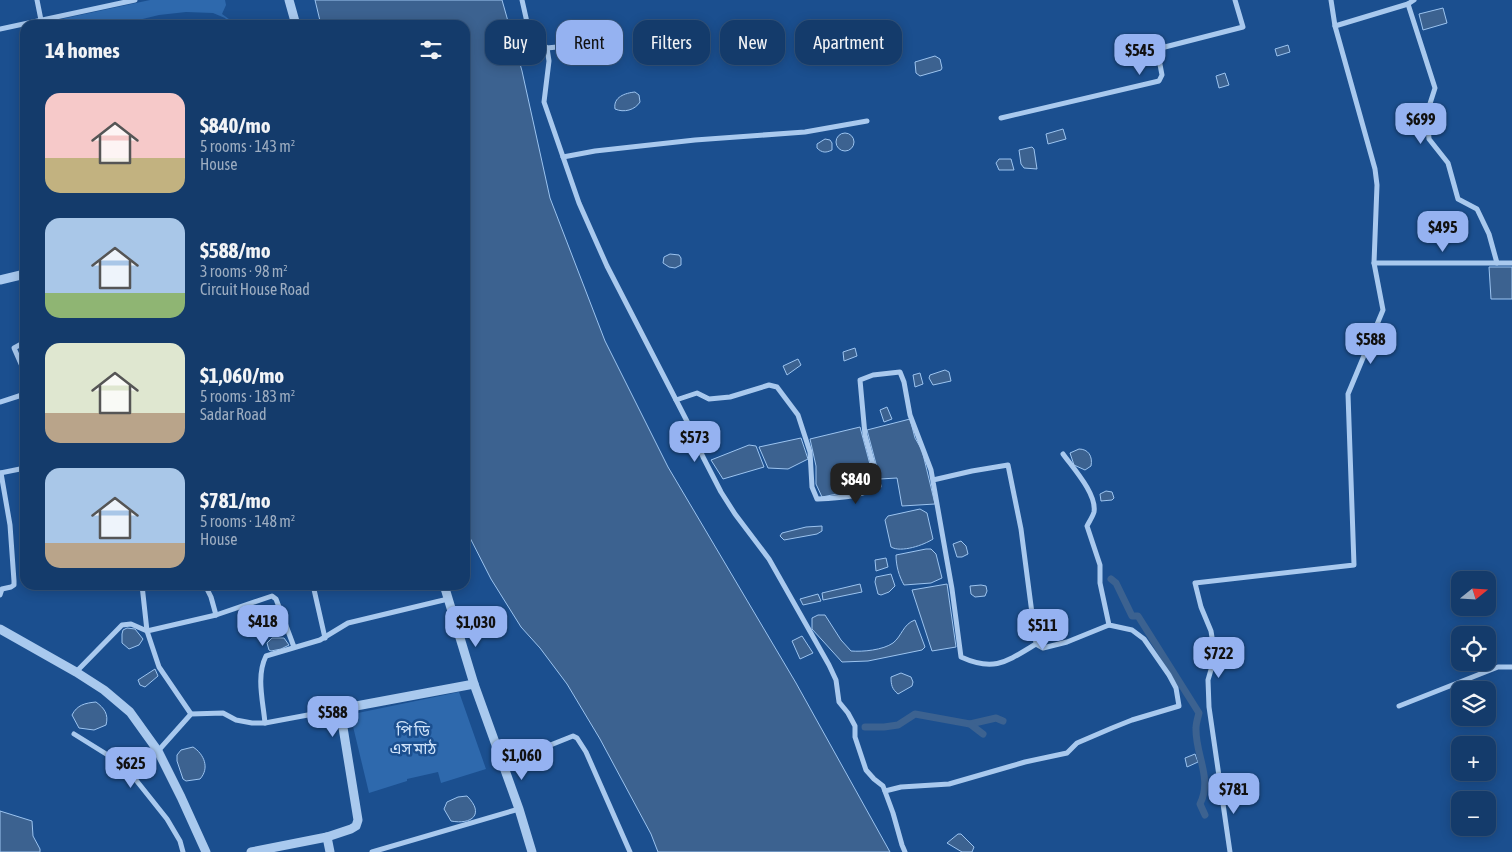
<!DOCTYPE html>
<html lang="en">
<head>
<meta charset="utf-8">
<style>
  body { margin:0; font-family:"Asap Condensed","Noto Sans Bengali",sans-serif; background:#1d4271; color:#f1f3f6; height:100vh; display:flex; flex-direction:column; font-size:19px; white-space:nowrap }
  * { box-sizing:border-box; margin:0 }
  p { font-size:16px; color:#9dadc1 }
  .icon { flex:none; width:28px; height:28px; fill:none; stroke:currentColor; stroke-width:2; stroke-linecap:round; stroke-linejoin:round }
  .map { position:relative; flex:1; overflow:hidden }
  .panel { position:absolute; left:20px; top:20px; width:450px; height:570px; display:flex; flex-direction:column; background:#143b6b; border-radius:15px; box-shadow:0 2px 12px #0003,0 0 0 1px #33557e }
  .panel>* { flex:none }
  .guide { position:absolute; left:485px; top:20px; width:475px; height:45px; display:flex; gap:10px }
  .needle { width:32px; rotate:72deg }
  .buttons { position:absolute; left:1451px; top:571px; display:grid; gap:10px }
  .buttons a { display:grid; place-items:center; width:45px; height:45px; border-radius:10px; background:#143b6b; box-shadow:0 2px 12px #0003,0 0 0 1px #33557e; font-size:25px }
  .price { position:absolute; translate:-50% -42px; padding:0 11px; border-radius:10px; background:#95b2f1; color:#111; font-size:16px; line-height:32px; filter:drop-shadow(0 1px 2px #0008) }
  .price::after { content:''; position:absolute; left:50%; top:30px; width:15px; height:11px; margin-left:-8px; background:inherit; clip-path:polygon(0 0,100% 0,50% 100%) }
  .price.active { background:#222; color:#fff }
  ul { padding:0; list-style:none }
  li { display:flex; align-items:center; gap:15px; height:125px; padding:0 25px }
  li span { display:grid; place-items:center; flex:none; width:140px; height:100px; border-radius:15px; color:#555 }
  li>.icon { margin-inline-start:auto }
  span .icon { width:60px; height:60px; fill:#fffc; stroke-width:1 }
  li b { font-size:21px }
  h2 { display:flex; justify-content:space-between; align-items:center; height:60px; padding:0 25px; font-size:21px }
  .pill { padding:0 18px; border-radius:15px; background:#143b6b; box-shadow:0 2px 12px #0003,0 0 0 1px #33557e; font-size:18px; line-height:45px }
  .pill.active { background:#95b2f1; color:#111 }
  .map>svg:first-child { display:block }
  .green { fill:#2e69ad }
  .water { fill:#3c6290; stroke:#9cc4f0 }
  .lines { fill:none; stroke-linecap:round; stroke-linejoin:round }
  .canal { stroke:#3c6290; stroke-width:7 }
  .minor { stroke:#a9c9ee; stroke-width:5 }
  .tertiary { stroke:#a9c9ee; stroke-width:9 }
  .labels { text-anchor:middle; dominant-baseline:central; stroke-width:5; stroke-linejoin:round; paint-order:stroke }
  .park-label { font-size:16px; fill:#cfe3fa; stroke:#1b4f8f }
</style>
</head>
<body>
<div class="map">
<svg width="1512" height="852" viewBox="0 0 1512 852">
  <rect width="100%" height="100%" fill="#1b4f8f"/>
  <g class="green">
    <path d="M 150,0 L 225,0 L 226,5 L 222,14 L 237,25 L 232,25 L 225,18 L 213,13 L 186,12 L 159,15 L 118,25 L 43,25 L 43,23 Z"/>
    <path d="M 459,692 L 486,769 L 441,783 L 438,772 L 407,779 L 407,781 L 369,793 L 351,718 L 353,714 Z"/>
  </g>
  <g class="water">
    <path d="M 315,0 L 502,0 L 522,71 L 550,198 L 605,341 L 668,467 L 796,683 L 890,852 L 658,852 L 651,834 L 600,739 L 567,684 L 540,648 L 521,627 L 491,579 L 465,528 L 465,25 L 321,25 Z"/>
    <path d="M 1443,8 L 1447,23 L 1423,30 L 1419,14 Z"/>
    <path d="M 1288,45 L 1290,52 L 1277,56 L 1275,49 Z"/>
    <path d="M 935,56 L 940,59 L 942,68 L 941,70 L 920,76 L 916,73 L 915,62 Z"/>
    <path d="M 1225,73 L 1229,85 L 1219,88 L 1216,76 Z"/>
    <path d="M 635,92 L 639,95 L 640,102 C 635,110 624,113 615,109 C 613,97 625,93 635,92 Z"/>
    <path d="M 1063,129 L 1066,139 L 1048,144 L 1046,134 Z"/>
    <circle cx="845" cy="142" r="9"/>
    <path d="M 825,139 L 830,140 L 832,143 L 832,150 C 826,153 822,153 817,148 L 817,144 Z"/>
    <path d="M 1032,147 L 1034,149 L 1037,169 L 1024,168 L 1021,164 L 1019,150 Z"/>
    <path d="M 999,159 L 1011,159 L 1014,170 L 999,170 L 996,163 Z"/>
    <path d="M 670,254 L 679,255 L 681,258 L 681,265 L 675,268 L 669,267 L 663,263 L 664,257 Z"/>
    <path d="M 1489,267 L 1512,267 L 1512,299 L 1491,299 Z"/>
    <path d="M 855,348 L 857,356 L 844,361 L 843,352 Z"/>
    <path d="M 798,359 L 801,365 L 787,375 L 783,366 Z"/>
    <path d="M 945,370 L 949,372 L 951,381 L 933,385 L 929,378 L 930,375 Z"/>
    <path d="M 920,373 L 923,384 L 915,387 L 913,375 Z"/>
    <path d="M 887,407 L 892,419 L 884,422 L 880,410 Z"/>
    <path d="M 910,419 L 915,438 L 922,450 L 935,504 L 902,506 L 897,478 L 880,479 L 867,430 Z"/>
    <path d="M 860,427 L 875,483 L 872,487 L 822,497 L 816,484 L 816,466 L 810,439 Z"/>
    <path d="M 801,438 L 808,459 L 788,469 L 768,468 L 759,447 Z"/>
    <path d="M 749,445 L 756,446 L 764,467 L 723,479 L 711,460 Z"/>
    <path d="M 1079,449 C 1088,449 1093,456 1091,466 L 1085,470 L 1074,465 L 1070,453 Z"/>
    <path d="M 1106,491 L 1112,492 L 1114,498 L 1112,500 L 1101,501 L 1100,494 Z"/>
    <path d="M 920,509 L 927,513 L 933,539 C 924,545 901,553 891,547 L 885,520 L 888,516 Z"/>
    <path d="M 822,526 L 822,531 L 817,534 L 784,540 L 780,536 L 782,533 L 806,527 Z"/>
    <path d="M 961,541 L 966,546 L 968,554 L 962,557 L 957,557 L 953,544 Z"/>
    <path d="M 926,549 L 931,549 L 936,554 L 942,578 L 931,583 L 904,585 C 899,576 896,566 896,555 Z"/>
    <path d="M 886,558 L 888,567 L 876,571 L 875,560 Z"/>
    <path d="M 891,574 L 895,586 L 889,592 L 881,595 L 878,594 L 875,582 L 876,577 Z"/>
    <path d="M 860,584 L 862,592 L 823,600 L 822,593 Z"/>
    <path d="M 947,584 L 956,647 L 932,651 L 912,590 Z"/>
    <path d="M 981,585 L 986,586 L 987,591 L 985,596 L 975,597 L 971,594 L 970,586 Z"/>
    <path d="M 818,594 L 821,601 L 803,605 L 800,599 Z"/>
    <path d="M 818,615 L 825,615 L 841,640 L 851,651 C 863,652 883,650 893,643 C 902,636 903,624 915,620 L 925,647 L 922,650 L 868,661 L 842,662 L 812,629 L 812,618 Z"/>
    <path d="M 127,628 L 135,629 L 143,639 L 139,645 L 129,649 L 122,643 L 122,634 L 123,630 Z"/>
    <path d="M 802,636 L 813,653 L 800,659 L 792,641 Z"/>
    <path d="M 272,638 L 284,638 L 289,645 L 281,649 L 271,651 L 269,650 L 267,643 Z"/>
    <path d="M 155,669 L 158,676 L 145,687 L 140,685 L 138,680 Z"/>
    <path d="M 901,673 L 911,677 L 913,682 L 912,686 L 898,694 C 892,689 891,685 891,677 Z"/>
    <path d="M 96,702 C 104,708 109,714 106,725 L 94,730 L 79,728 L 72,715 C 77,705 85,703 96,702 Z"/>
    <path d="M 193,747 C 204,754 210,768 200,779 L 186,781 L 183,779 L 177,761 L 177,755 L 181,750 Z"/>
    <path d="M 1195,754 L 1198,762 L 1187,767 L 1185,758 Z"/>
    <path d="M 467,796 C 485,814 472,825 451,821 L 444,809 L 447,802 L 458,797 Z"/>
    <path d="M 0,811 L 32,821 L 33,836 L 40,849 L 40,852 L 0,852 Z"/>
    <path d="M 958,834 L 961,834 L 974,847 L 972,852 L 962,852 L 947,843 Z"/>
  </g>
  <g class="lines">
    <g class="canal">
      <path d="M 1111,579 L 1116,583 L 1132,616 L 1138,616 L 1199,713 C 1198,717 1196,723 1196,728 C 1195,755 1213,778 1200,804 L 1205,815"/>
      <path d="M 970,724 L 996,718 L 1003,721"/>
      <path d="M 865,727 L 884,727 L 898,725 L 915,714 L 970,724 L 983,734"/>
    </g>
    <g class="minor">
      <path d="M 37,0 L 41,20"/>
      <path d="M 522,0 L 529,31 L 547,48 L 557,47 L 585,54"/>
      <path d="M 1408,4 L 1435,88 L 1427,113 L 1429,139 L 1448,163 L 1458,199 L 1477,209 L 1489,234 L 1497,263"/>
      <path d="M 1335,26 L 1408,4 L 1414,0"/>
      <path d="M 0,29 L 135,0"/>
      <path d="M 547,48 L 549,61 L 544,102 L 579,203 L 607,266 L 691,429 L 703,457 L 721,492 L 735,514 L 769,559 L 829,665 L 836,680 L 839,702 L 848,713 L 855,726 L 855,737 L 866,770 L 874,779 L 883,786 L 893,813 L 902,845 L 905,852"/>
      <path d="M 1001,118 L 1159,81 L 1162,75 L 1157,49 L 1243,27 L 1235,0"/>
      <path d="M 563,157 L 595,151 L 695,140 L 805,132 L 867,121"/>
      <path d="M 1374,263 L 1512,263"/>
      <path d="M 25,342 L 14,348 L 25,373"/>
      <path d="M 676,400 L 697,393 L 709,399 L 730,397 L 769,385 L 777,387 L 798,415 L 810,452 L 812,487 L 817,499 C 838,498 862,497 879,486 L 865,435 L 860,380 L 873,375 L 900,372 L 904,382 L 910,415 L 931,470 L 952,589 L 961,657 C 994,672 1006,662 1036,644 L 1021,529 L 1008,465 L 972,471 L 933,480"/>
      <path d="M 0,402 L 25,394"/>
      <path d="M 0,473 L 25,468"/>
      <path d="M 142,585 L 147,631 L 159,667 L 191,714"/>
      <path d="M 205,585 L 211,597 L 216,615"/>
      <path d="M 313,585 L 325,638"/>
      <path d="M 0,595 L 2,589 L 11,587 L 14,585 L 14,581 L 10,525 L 1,473"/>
      <path d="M 1036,644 L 1043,648 L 1067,642 L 1109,625"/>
      <path d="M 76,672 L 122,625 L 131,624 L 147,631 L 216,615 L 272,596 L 276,599 L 294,647"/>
      <path d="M 1399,706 L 1498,667 L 1512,667"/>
      <path d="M 265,723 L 340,709"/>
      <path d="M 74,734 L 124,765 L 167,819 L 180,841 L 183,852"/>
      <path d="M 158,751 L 191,714 L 223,713 L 236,720 L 252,723 L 265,723 C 263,701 256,676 266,656 L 320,640 L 348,623 L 448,599"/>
      <path d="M 503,764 L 573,736 L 577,738 L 586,752 L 630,852"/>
      <path d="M 885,791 L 901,787 L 949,784 L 1025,762 L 1067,753 L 1077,743 L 1112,728 L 1132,720 L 1179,706 L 1176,688 L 1169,675 L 1144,639 L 1132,630 L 1109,625 L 1100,583 L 1100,565 L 1087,526 C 1089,522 1093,516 1094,512 C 1097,494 1073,468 1063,454"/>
      <path d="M 372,852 L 519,809"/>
      <path d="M 1230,852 L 1209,707 L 1208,680 L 1215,656 L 1211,631 L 1201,607 L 1195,583 L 1354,565 L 1348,394 L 1383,310 L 1374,263 L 1377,185 L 1375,169 L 1335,26 L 1331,0"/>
    </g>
    <g class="tertiary">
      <path d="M 289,0 L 296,25"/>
      <path d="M 0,280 L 25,274"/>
      <path d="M 444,585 L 474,684 L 519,809 L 532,852"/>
      <path d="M 0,629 L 76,672 L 104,690 L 130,712 L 158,751 L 181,797 L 206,852"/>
      <path d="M 327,837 L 330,852"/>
      <path d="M 251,852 L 327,837 L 351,829 L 356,826 L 358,820 L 340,709 L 474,684"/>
    </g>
  </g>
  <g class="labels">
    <g class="park-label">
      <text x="413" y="730">পি ডি<tspan x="413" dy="18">এস মাঠ</tspan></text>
    </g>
  </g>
</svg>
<div class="buttons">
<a><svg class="needle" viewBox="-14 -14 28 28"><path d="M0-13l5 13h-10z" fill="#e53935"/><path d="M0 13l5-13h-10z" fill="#9dadc1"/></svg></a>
<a><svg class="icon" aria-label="locate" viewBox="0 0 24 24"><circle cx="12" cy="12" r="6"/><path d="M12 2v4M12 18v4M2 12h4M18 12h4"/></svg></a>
<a><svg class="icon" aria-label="layers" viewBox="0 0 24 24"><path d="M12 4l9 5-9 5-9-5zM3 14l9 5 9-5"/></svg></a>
<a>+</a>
<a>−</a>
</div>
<b class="price" style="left:1140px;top:76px">$545</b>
<b class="price" style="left:1421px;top:145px">$699</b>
<b class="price" style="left:1443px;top:253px">$495</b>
<b class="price" style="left:1371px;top:365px">$588</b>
<b class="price" style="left:695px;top:463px">$573</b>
<b class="price active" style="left:856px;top:505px">$840</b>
<b class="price" style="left:263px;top:647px">$418</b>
<b class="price" style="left:476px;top:648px">$1,030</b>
<b class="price" style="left:1043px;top:651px">$511</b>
<b class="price" style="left:1219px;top:679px">$722</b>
<b class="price" style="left:333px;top:738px">$588</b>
<b class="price" style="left:522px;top:781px">$1,060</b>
<b class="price" style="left:131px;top:789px">$625</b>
<b class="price" style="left:1234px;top:815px">$781</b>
<div class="guide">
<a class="pill">Buy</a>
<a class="pill active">Rent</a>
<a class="pill">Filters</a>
<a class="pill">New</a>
<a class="pill">Apartment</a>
</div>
<section class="panel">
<h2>14 homes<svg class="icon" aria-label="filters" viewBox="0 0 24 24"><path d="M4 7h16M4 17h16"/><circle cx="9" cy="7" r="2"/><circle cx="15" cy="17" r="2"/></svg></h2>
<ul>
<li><span style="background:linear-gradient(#f6c9c9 65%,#c2b280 0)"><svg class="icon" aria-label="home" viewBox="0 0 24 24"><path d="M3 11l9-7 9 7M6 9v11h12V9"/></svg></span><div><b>$840/mo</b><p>5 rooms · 143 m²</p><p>House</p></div></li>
<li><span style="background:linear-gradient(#a9c7e8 75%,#8fb573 0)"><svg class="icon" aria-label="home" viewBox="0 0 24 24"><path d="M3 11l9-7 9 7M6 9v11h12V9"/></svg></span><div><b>$588/mo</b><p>3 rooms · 98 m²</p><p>Circuit House Road</p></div></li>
<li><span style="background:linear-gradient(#dfe7d0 70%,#b9a48a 0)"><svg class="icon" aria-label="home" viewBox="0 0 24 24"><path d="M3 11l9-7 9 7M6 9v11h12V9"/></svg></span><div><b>$1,060/mo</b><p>5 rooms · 183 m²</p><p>Sadar Road</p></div></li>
<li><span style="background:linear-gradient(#a9c7e8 75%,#b9a48a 0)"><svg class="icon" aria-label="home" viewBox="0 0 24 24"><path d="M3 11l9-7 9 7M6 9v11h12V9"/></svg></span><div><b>$781/mo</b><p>5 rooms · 148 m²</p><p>House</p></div></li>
</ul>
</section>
</div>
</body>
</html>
